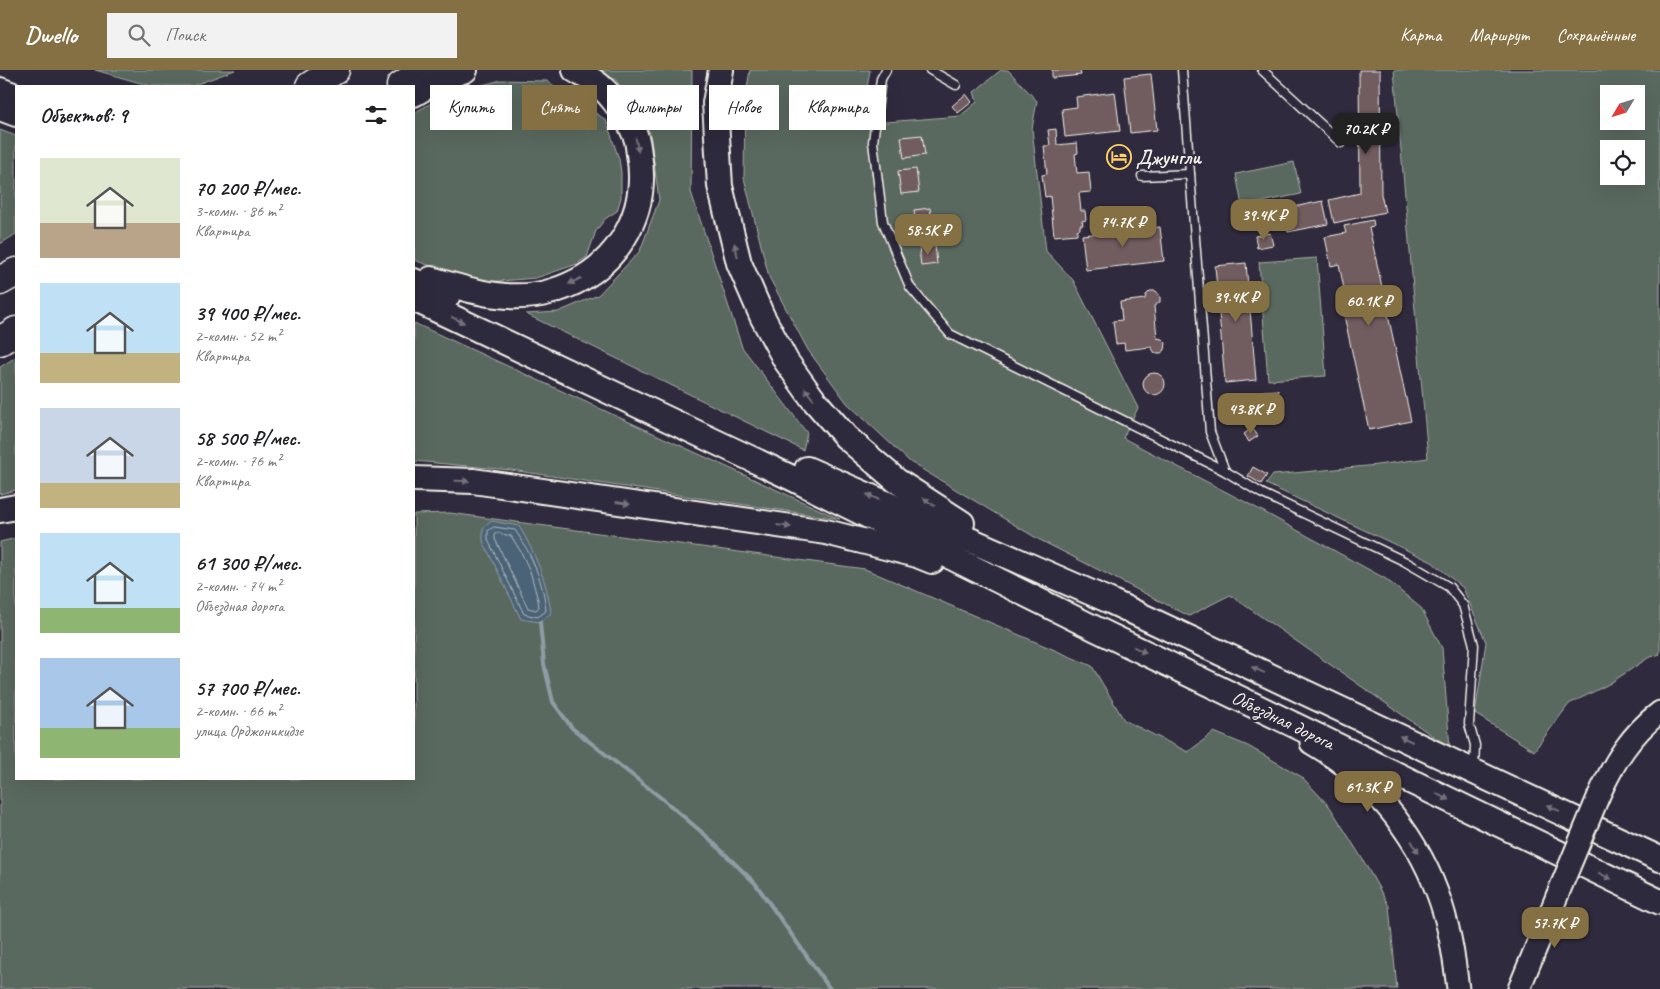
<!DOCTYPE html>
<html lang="ru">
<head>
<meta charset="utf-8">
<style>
  body { margin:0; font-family:Caveat,sans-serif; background:#f2f2f2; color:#202124; height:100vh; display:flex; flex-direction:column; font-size:19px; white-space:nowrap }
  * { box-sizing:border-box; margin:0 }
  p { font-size:16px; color:#757577 }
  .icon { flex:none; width:28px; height:28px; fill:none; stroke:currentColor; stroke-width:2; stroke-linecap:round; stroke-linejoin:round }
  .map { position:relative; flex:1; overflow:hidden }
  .details { position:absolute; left:15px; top:15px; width:400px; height:695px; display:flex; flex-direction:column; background:#fff; border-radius:0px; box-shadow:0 5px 20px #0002 }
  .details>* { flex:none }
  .guide { position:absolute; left:430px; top:15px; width:475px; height:45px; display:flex; gap:10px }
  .needle { width:32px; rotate:232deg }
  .controls { position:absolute; left:1600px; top:15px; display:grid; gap:10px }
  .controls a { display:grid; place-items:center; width:45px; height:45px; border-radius:0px; background:#fff; box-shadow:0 5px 20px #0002; font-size:25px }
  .price { position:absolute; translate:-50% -42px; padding:0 11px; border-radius:10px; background:#847042; color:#fff; font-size:16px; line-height:32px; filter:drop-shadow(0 1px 2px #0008) }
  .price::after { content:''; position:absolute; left:50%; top:30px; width:15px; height:11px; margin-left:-8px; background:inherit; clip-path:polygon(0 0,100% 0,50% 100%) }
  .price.current { background:#222; color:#fff }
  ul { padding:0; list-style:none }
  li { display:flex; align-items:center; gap:15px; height:125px; padding:0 25px }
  li span { display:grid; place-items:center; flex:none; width:140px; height:100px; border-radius:0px; color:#555 }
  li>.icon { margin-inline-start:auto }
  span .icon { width:60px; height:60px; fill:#fffc; stroke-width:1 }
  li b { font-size:21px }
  h2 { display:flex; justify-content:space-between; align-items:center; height:60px; padding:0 25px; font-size:21px }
  .pill { padding:0 18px; border-radius:0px; background:#fff; box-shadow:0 5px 20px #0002; font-size:18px; line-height:45px }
  .pill.current { background:#847042; color:#fff }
  header { display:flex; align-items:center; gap:30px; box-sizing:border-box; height:70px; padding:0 25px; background:#847042; color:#fff }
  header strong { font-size:24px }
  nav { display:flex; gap:28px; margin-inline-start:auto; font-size:18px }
  .search { width:350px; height:45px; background:#f2f2f2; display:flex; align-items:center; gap:12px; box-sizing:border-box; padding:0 18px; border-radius:0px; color:#757577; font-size:19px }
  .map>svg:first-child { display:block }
  .green { fill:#5a6960; stroke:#a7ada4; fill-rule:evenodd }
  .water { fill:#4c6377; stroke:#8f9ca4 }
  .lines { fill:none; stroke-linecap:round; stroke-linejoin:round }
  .shore { stroke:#b1b8bb; stroke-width:1 }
  .stream { stroke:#8f9ca4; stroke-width:4 }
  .building { fill:#715b60; stroke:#f4f1e8 }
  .service-casing { stroke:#f4f1e8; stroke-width:11 }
  .secondary-casing { stroke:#f4f1e8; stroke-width:25 }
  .primary-casing { stroke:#f4f1e8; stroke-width:28 }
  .motorway-casing { stroke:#f4f1e8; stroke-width:31 }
  .service { stroke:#2f2a3d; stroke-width:8 }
  .secondary { stroke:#2f2a3d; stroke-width:21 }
  .primary { stroke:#2f2a3d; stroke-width:24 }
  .motorway { stroke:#2f2a3d; stroke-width:28 }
  .secondary-bridge-casing { stroke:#f4f1e8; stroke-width:25; stroke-linecap:butt }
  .secondary-bridge { stroke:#2f2a3d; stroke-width:21 }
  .oneway { fill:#747079 }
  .labels { text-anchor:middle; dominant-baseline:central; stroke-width:4.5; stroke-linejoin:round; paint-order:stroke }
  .poi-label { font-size:20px; font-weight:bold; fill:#f4f1e8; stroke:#2f2a3d; text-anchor:start }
  .street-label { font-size:20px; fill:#f4f1e8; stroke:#2f2a3d }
</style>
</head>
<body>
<header>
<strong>Dwello</strong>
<div class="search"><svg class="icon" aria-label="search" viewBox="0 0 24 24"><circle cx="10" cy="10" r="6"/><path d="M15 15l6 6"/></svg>Поиск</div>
<nav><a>Карта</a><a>Маршрут</a><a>Сохранённые</a></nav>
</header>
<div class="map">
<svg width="1660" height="919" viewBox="0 0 1660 919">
  <rect width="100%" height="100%" fill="#2f2a3d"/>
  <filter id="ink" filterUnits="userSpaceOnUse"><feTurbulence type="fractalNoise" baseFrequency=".02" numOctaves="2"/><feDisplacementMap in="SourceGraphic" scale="10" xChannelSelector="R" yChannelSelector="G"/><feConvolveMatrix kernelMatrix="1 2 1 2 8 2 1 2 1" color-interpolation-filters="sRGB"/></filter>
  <g filter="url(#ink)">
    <g class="green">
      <path d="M 95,0 L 235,0 L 192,16 L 151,16 Z"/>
      <path d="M 598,0 L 692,0 L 691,122 L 742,277 L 807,363 L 803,380 L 526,244 L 558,242 L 598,225 L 640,181 L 659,130 L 650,63 L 616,10 Z"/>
      <path d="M 750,0 L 870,0 L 861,54 L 960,46 L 977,32 L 974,22 L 1001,0 L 1008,0 L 1037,31 L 1032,59 L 1046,181 L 1073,210 L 1138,338 L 1123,368 L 1253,436 L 1386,509 L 1421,538 L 1442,578 L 1450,678 L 1230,525 L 1189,546 L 1038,469 L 910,392 L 847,333 L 808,280 L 769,207 L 744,108 L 745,30 Z"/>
      <path d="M 1394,0 L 1660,0 L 1660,584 L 1648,588 L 1609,614 L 1569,634 L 1534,681 L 1475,644 L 1486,572 L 1463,518 L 1432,492 L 1266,414 L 1273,405 L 1377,395 L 1428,388 ZM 1609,24 L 1636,24 L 1636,51 L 1609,51 ZM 1609,79 L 1636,79 L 1636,106 L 1609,106 Z"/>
      <path d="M 501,10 L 547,11 L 606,50 L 619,89 L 621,102 L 621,128 L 617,141 L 605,149 L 596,161 L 587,187 L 577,194 L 536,208 L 477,213 L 414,190 L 414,43 L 445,25 Z"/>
      <path d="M 0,60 L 16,66 L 16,164 L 0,174 Z"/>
      <path d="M 1294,92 L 1301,124 L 1242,136 L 1236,104 Z"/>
      <path d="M 1317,188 L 1326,306 L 1268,310 L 1259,192 Z"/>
      <path d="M 414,253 L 840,449 L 511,400 L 414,391 Z"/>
      <path d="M 16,287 L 16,420 L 0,424 L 0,297 Z"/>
      <path d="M 450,443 L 865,499 L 1092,596 L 1124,650 L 1188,682 L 1214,662 L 1248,676 L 1302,707 L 1330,737 L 1363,790 L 1389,836 L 1397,919 L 0,919 L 0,472 L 16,468 L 16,709 L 414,709 L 414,444 Z"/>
    </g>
    <path class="water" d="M 492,451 L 519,456 C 535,483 547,511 551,543 L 540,552 L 521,549 L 483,471 L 483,458 Z"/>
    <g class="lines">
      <g class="shore">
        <path d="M 494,457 L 515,460 C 531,483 544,513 546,541 L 538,547 L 524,544 L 488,470 L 488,461 Z"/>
        <path d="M 497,463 L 511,466 L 521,482 L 530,501 L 538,530 L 539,537 L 536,540 L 528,538 L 495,469 L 495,464 Z"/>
      </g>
      <path class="stream" d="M 540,552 L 544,594 L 553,632 L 572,658 L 665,731 L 704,764 L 755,813 L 830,919"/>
    </g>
    <g class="building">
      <path d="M 1052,0 L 1080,0 L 1081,5 L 1052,8 Z"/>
      <path d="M 1359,0 L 1380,0 L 1381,124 L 1385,142 L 1334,153 L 1329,130 L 1360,123 Z"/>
      <path d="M 1151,4 L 1157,60 L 1130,63 L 1124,7 Z"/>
      <path d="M 1115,22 L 1120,61 L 1065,67 L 1062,39 L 1077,37 L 1076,27 Z"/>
      <path d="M 966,24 L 972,32 L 958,43 L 952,36 Z"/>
      <path d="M 1056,59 L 1057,75 L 1077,73 L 1078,83 L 1075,84 L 1077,103 L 1089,102 L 1091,122 L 1079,123 L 1081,141 L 1085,141 L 1086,150 L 1082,151 L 1083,155 L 1080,155 L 1080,159 L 1077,160 L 1077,164 L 1054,166 L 1050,126 L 1045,127 L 1042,105 L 1047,104 L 1044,76 L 1050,76 L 1048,60 Z"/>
      <path d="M 922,65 L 925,85 L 904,88 L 901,67 Z"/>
      <path d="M 916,99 L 919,122 L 901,124 L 898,101 Z"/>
      <path d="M 1323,131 L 1328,154 L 1288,162 L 1286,153 L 1257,159 L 1254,145 Z"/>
      <path d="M 930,138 L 932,157 L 916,159 L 914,140 Z"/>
      <path d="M 1373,150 L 1374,156 L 1369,157 L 1411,351 L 1369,360 L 1344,245 L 1349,243 L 1339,194 L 1331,196 L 1325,167 L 1346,163 L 1344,156 Z"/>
      <path d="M 1160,157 L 1164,191 L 1086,200 L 1082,165 Z"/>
      <path d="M 1270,163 L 1273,175 L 1257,178 L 1255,166 Z"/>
      <path d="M 935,176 L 937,194 L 921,196 L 919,177 Z"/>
      <path d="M 1246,193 L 1256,310 L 1225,313 L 1215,196 Z"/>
      <path d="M 1150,221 L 1156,221 L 1160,226 L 1160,232 L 1154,236 L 1157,268 L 1162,269 L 1166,273 L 1165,280 L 1161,283 L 1155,283 L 1151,277 L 1125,280 L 1124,273 L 1116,274 L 1113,251 L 1122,250 L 1120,232 L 1145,229 L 1146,225 Z"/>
      <circle cx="1154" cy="314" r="11"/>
      <path d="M 1278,320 L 1280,335 L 1264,337 L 1263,321 Z"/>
      <path d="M 1252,358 L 1258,366 L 1249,372 L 1244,364 Z"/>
      <path d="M 1253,397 L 1267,405 L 1261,414 L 1248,406 Z"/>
    </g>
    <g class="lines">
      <defs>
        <g id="service">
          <path d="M 886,0 L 881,9 L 873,72 L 883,152 L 910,217 L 950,264 L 1225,401"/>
          <path d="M 930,0 L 956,15"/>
          <path d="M 1182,0 L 1210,362 L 1225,401 L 1261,423 L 1404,491 L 1449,517 L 1463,535 L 1474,575 L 1469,654 L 1475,675 L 1474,699"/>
          <path d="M 1262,0 L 1341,73"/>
          <path d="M 1142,106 L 1190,104"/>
        </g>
        <g id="secondary">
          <path d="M 1311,673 C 1368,706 1414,760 1437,822 C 1449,853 1454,886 1458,919"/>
          <path d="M 1599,725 C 1614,692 1631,664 1660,642"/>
          <path d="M 1519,919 L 1557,826"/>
        </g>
        <g id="primary">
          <path d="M 721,0 L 715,33 L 720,116 L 739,193 L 762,246 L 786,291 L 813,329 L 846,367 L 897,411 L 962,453"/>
          <path d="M 0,20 L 16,26"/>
          <path d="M 414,24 L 438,10 L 465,0"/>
          <path d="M 0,38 L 16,44"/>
          <path d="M 431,209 C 471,221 511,234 553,221 C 614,202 650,147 639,84 C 638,78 638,71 635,65 C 630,51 612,26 600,16 C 593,10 583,5 575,0"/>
          <path d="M 414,211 L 447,227"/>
          <path d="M 414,229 L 794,409 L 1096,559 L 1660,832"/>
          <path d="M 807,399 L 1110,531 L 1660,789"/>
          <path d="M 414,409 L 473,411 L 826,462 L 917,485 L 932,491"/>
          <path d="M 0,440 L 16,437"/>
        </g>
        <g id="motorway">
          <path d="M 310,16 L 335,0"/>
          <path d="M 401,16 L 425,0"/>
          <path d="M 0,211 L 16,202"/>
          <path d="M 0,271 L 16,261"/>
        </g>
      </defs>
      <use href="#service" class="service-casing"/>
      <use href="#secondary" class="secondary-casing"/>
      <use href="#primary" class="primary-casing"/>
      <use href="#motorway" class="motorway-casing"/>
      <use href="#service" class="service"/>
      <use href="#secondary" class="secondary"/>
      <use href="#primary" class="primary"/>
      <use href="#motorway" class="motorway"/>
      <defs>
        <path id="secondary-bridge" d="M 1557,826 L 1599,725"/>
      </defs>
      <use href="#secondary-bridge" class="secondary-bridge-casing"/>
      <use href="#secondary-bridge" class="secondary-bridge"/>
    </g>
    <defs><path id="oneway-solid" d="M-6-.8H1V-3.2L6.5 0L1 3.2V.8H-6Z" transform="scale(1.25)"/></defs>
    <g class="oneway">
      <use href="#oneway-solid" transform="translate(637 75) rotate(80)"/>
      <use href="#oneway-solid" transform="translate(736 180) rotate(-104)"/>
      <use href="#oneway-solid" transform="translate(575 211) rotate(154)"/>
      <use href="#oneway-solid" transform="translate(458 250) rotate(25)"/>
      <use href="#oneway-solid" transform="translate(809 324) rotate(-127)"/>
      <use href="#oneway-solid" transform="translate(462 411) rotate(2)"/>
      <use href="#oneway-solid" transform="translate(873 427) rotate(-156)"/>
      <use href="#oneway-solid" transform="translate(929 432) rotate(-146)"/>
      <use href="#oneway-solid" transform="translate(623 433) rotate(8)"/>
      <use href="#oneway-solid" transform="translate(784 456) rotate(8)"/>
      <use href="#oneway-solid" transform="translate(1140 580) rotate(26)"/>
      <use href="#oneway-solid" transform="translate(1258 600) rotate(-155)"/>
      <use href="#oneway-solid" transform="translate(1406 669) rotate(-155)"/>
      <use href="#oneway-solid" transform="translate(1443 727) rotate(26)"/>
      <use href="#oneway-solid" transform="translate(1553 738) rotate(-155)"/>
      <use href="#oneway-solid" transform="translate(1415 777) rotate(59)"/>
      <use href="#oneway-solid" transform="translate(1605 806) rotate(26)"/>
    </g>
  </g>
  <defs>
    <symbol id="hotel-ring" viewBox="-11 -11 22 22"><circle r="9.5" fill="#2f2a3d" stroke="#ffd166" stroke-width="1.5"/><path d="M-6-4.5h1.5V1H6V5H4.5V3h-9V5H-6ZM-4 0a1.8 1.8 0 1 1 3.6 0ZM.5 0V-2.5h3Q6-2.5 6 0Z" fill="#ffd166"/></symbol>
  </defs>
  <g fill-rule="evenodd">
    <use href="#hotel-ring" x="1105" y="73" width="28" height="28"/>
  </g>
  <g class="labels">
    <g class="poi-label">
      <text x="1136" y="87">Джунгли</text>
    </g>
    <g class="street-label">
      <text transform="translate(1283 650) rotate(26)">Объездная дорога</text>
    </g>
  </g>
</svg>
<div class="controls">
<a><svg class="needle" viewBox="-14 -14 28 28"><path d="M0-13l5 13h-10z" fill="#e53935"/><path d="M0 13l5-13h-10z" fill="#757577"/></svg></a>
<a><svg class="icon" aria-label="locate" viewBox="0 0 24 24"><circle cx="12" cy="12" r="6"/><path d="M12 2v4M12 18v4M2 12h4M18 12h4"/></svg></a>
</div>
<b class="price current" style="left:1366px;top:85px">70.2K ₽</b>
<b class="price" style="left:1264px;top:171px">39.4K ₽</b>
<b class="price" style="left:1123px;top:178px">74.7K ₽</b>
<b class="price" style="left:928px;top:186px">58.5K ₽</b>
<b class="price" style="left:1236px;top:253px">39.4K ₽</b>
<b class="price" style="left:1369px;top:257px">60.1K ₽</b>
<b class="price" style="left:1251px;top:365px">43.8K ₽</b>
<b class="price" style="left:1368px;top:743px">61.3K ₽</b>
<b class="price" style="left:1555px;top:879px">57.7K ₽</b>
<div class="guide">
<a class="pill">Купить</a>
<a class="pill current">Снять</a>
<a class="pill">Фильтры</a>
<a class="pill">Новое</a>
<a class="pill">Квартира</a>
</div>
<section class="details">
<h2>Объектов: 9<svg class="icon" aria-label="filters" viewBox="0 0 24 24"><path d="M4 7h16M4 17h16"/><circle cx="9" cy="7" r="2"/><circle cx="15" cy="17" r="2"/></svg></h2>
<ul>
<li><span style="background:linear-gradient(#dfe7d0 65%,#b9a48a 0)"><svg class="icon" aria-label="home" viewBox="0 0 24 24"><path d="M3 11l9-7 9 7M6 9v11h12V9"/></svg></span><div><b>70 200 ₽/мес.</b><p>3-комн. · 86 m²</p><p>Квартира</p></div></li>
<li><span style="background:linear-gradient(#bfe0f5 70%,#c2b280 0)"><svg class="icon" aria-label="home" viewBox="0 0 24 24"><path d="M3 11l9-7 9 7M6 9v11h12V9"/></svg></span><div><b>39 400 ₽/мес.</b><p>2-комн. · 52 m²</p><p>Квартира</p></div></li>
<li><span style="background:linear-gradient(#c9d6e8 75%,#c2b280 0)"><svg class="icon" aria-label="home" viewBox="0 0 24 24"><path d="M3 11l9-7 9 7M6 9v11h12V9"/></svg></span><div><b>58 500 ₽/мес.</b><p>2-комн. · 76 m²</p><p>Квартира</p></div></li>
<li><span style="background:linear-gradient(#bfe0f5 75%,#8fb573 0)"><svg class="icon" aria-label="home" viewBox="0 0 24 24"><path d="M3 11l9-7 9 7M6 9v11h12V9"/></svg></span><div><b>61 300 ₽/мес.</b><p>2-комн. · 74 m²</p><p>Объездная дорога</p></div></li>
<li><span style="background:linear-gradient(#a9c7e8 70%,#8fb573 0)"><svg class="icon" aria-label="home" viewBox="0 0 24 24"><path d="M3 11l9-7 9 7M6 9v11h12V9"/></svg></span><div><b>57 700 ₽/мес.</b><p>2-комн. · 66 m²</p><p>улица Орджоникидзе</p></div></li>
</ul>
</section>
</div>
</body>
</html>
